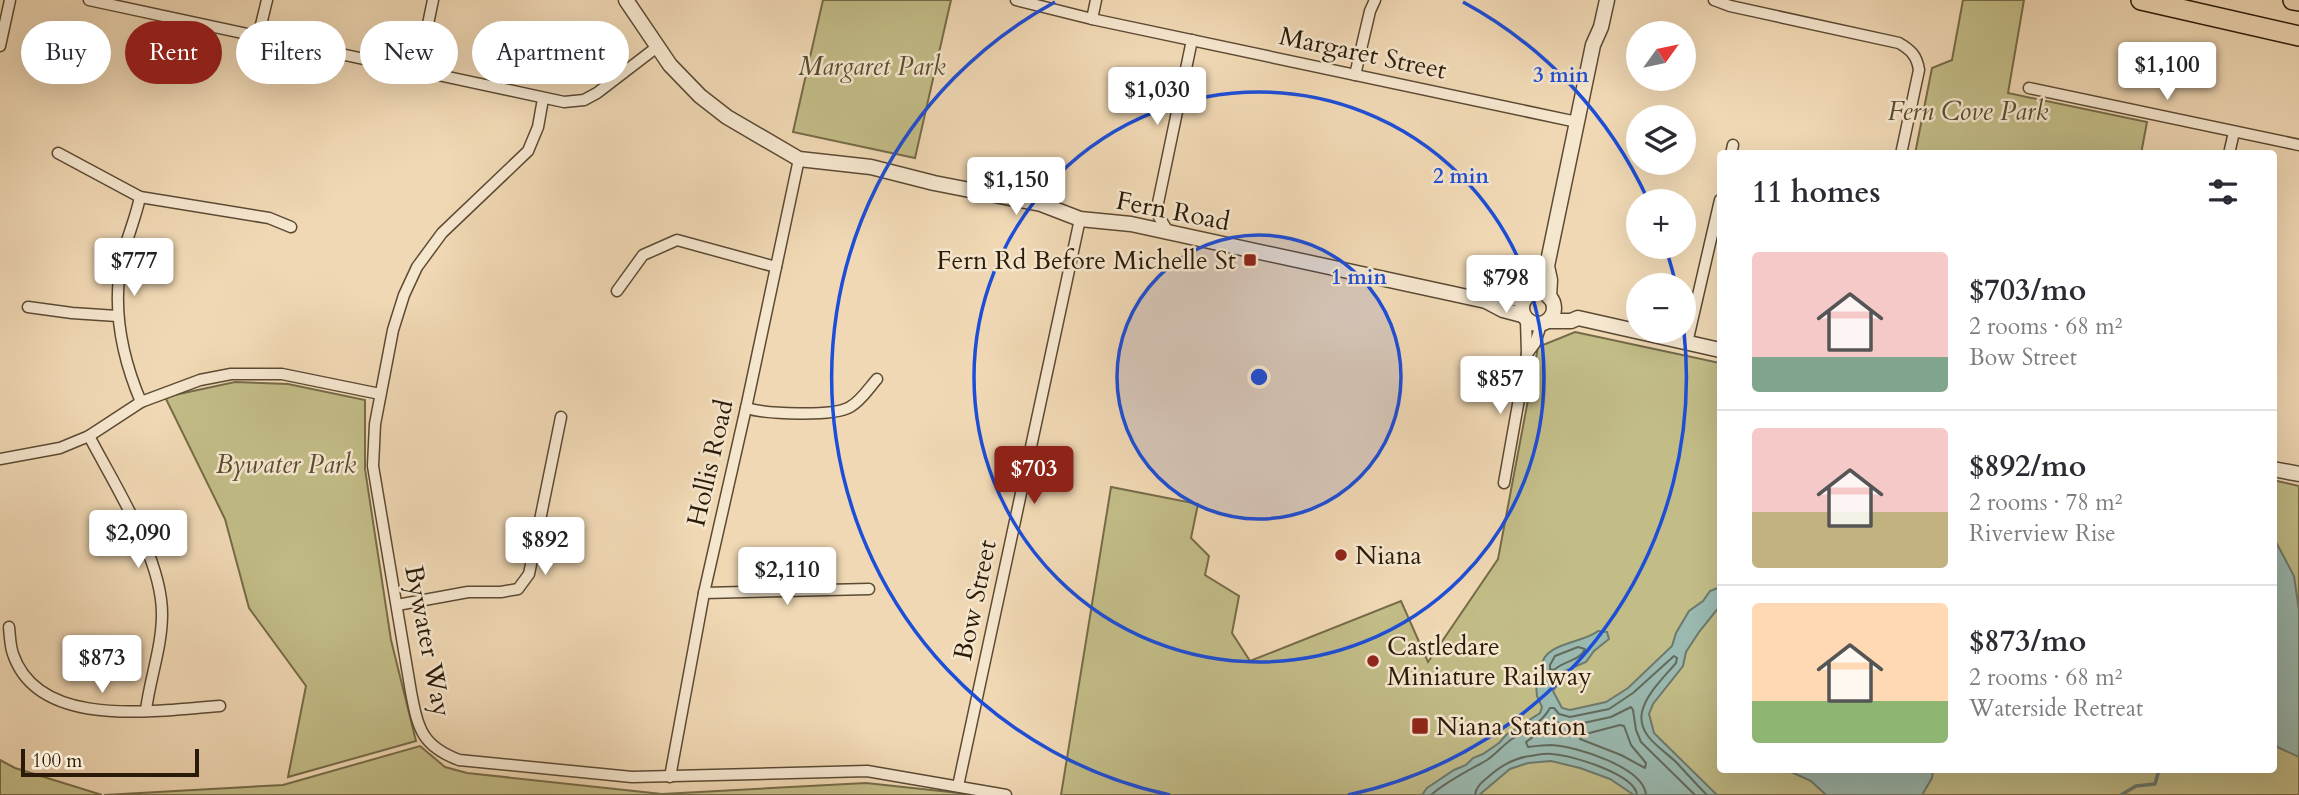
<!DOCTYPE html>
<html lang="en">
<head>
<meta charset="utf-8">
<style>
  body { margin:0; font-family:Cardo,serif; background:#f2f2f3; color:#2b2b33; height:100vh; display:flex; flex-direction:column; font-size:26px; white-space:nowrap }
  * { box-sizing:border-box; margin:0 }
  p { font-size:23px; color:#7c7c81 }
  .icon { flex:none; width:38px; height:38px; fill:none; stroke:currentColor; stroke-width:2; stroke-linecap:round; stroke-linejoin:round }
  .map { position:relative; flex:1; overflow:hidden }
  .details { position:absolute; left:1717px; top:150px; width:560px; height:623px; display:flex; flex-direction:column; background:#fff; border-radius:7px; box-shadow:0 7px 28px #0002 }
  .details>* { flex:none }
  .hud { position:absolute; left:21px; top:21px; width:665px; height:63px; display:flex; gap:14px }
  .needle { width:46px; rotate:57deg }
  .tools { position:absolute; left:1626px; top:21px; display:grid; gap:14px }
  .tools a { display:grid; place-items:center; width:70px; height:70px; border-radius:50%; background:#fff; box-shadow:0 7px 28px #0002; font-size:35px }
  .scale { position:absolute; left:21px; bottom:18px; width:178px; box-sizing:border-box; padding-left:7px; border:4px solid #2a1a08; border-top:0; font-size:19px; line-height:24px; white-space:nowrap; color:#2a1a08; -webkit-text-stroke:5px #f5e6ce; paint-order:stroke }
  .price { position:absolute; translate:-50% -60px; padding:0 16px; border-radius:7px; background:#fff; color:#222; font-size:23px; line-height:46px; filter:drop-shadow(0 2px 4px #0008) }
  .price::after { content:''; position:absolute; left:50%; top:42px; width:21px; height:16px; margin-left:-10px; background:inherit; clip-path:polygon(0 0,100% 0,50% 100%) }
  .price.on { background:#8f2418; color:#fff }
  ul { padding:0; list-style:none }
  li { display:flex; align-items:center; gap:21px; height:175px; padding:0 35px }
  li+li { border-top:2px solid #e1e1e2 }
  li span { display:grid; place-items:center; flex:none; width:196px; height:140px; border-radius:7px; color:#555 }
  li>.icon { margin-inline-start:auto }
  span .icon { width:84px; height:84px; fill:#fffc; stroke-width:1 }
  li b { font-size:30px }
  h2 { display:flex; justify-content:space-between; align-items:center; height:84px; padding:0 35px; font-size:30px }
  .chip { padding:0 24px; border-radius:32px; background:#fff; box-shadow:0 7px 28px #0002; font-size:24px; line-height:63px }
  .chip.on { background:#8f2418; color:#fff }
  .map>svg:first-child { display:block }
  .green { fill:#c2bc87; stroke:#766b48; stroke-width:2 }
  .water { fill:#9ab9b0; stroke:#6d796d; stroke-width:2 }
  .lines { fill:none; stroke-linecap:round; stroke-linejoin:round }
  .shore { stroke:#626a5c; stroke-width:2 }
  .stream { stroke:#6d796d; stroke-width:3.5 }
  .minor-casing { stroke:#5c4a33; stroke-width:13 }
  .tertiary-casing { stroke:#5c4a33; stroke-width:17 }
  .trunk-casing { stroke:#2a1a08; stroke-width:22 }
  .minor { stroke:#f5e6ce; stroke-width:10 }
  .tertiary { stroke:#f5e6ce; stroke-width:14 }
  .trunk { stroke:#f0d8b4; stroke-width:19 }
  .ring { fill:none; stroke:#1d4ed8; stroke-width:3.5 }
  .poi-dot { fill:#8f2418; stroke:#f5e6ce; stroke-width:2.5 }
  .labels { text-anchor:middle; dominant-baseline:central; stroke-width:5; stroke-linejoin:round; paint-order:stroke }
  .street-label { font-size:26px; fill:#2a1a08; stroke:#f5e6ce }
  .park-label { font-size:26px; font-style:italic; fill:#584b2e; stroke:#f5e6ce }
  .poi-label { font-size:26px; fill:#2a1a08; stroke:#f5e6ce; text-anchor:start }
  .centre { fill:#1d4ed8; stroke:#f5e6ce; stroke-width:3.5 }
  .ring-label { font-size:21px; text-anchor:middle; font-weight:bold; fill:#1d4ed8; stroke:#f5e6ce; stroke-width:5; stroke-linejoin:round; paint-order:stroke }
</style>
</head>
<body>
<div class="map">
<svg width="2299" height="795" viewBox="0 0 2299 795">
  <rect width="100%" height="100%" fill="#f0d8b4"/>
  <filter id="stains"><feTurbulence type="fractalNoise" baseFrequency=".00286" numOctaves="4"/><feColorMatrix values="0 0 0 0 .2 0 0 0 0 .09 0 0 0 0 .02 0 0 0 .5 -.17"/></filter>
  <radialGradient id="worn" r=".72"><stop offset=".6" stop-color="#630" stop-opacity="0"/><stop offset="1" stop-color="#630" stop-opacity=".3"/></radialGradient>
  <g class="green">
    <path d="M 823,0 L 951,0 L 915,158 L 793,132 Z"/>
    <path d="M 1963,0 L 2024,0 L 2008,93 L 2147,122 L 2141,154 L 1915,154 L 1932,68 L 1952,60 Z"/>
    <path d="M 1575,332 L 1720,363 L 1720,770 L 2273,770 L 2273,480 L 2299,486 L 2299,795 L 1061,795 L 1111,487 L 1198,504 L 1191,538 L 1209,556 L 1205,575 L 1239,596 L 1232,633 L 1250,661 L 1401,601 L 1428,662 L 1498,559 L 1538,347 Z"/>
    <path d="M 235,382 L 288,384 L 365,400 L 365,469 L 391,640 L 416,741 L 288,777 L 306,686 L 249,608 L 225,519 L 165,397 Z"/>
    <path d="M 420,746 L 445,767 L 467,773 L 662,794 L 866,783 L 978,795 L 104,795 L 283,785 Z"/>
    <path d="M 0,760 L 15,768 L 102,795 L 0,795 Z"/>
  </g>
  <g class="water">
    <path d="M 2277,544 L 2294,576 L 2299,610 L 2299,757 L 2273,745 L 2273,547 Z"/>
    <path d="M 1720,587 L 1720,606 L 1699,632 L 1686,652 L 1683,666 L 1653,704 L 1649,714 L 1654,733 L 1717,795 L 1634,795 L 1610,779 L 1580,768 L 1551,761 L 1528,763 L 1510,769 L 1479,795 L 1422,795 L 1427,788 L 1454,770 L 1466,765 L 1473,758 L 1483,754 L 1499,743 L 1506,735 L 1540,713 L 1542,707 L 1537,696 L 1536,684 L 1543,678 C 1544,674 1542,670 1542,666 C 1543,643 1584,643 1598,631 L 1607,632 L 1609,639 L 1594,651 L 1586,662 L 1562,672 L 1560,681 L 1553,691 L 1562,708 L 1570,710 L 1606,702 L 1628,688 L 1672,646 L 1676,633 L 1689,611 L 1703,601 L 1710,591 Z"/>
    <path d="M 1787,770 L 1933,770 L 1932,778 L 1922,795 L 1826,795 L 1811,781 Z"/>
  </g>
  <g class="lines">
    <g class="shore">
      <path d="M 1578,647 L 1585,649 C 1580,661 1563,661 1554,670 L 1550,669 L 1550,665 L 1555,656 Z"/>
      <path d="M 1620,725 L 1624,726 L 1631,745 L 1646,763 L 1645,768 L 1621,755 L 1580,739 L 1582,735 Z"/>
      <path d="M 1431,795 C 1447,781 1468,771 1487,760 C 1496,754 1503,745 1512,739 C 1527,729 1541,724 1550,708 L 1554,708 L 1559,714 L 1570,717 L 1609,709 L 1633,693 L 1674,656 L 1677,658 L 1676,663 C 1665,676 1646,694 1642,712 C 1637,736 1663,749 1677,763 C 1687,774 1697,785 1707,795"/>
      <path d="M 1475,795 C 1476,787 1481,783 1487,778 C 1499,767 1513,758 1530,756 C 1537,755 1545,753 1552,754 C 1571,755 1635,774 1637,795"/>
      <path d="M 1646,795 C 1644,767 1575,746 1551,745 C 1544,745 1536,746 1528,747 L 1526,742 L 1554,722 L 1574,725 L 1611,717 L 1631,707 L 1633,710 L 1636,730 L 1641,742 L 1695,795"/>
    </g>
    <path class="stream" d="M 2121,795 L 2136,786 L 2155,784 L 2159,770"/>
    <defs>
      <g id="minor">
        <path d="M 89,0 L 564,102 L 584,100 L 597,93 L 657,47"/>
        <path d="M 1016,0 L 1092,19 L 1577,122"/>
        <path d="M 1714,0 L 1730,6 L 1899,43 C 1911,50 1917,56 1919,70 L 1901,154"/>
        <path d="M 1092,19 L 1096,0"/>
        <path d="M 258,37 L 267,0"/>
        <path d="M 0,46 L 10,0"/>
        <path d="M 418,72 L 433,0"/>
        <path d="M 1355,75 L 1370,11 L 1375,0"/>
        <path d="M 2029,88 L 2299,145"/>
        <path d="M 543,99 L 538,127 L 528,151 L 442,233 L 417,267 L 404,295 L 393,330 L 375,424 L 373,466 L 411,692 C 418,729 422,746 459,760 L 632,777 L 867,771 L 1006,795"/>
        <path d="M 58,153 L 140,197 L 269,218 L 291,227"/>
        <path d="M 1731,154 L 1733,145"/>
        <path d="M 2229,154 L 2234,132"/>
        <path d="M 140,197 C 136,217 128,235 123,254 C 111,305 121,355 141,402"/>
        <path d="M 1169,233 L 1159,217 L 1158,203 L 1192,40"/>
        <path d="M 617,291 L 643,255 L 677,240 L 776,267"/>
        <path d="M 28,307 L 72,313 L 117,316"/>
        <path d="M 1687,343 L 1720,200"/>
        <path d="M 1527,354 L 1535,343 L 1541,325"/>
        <path d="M 746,408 C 766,414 833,417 850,407 C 861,401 869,388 877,379"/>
        <path d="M 89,436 C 115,486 162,558 162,614 C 162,647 150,678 146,710"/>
        <path d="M 0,459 L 60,448 L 89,436 L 141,402 L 200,380 L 231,374 L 282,374 L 380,394"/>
        <path d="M 1504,483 L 1527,354 L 1526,320"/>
        <path d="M 704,593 L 869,589"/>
        <path d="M 397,605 L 468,592 L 501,592 L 518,589 L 529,574 L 561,417"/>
        <path d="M 9,627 C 10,636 10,646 13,654 C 39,731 158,710 220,706"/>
        <path d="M 670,777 L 704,593 L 746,408 L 799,159"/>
        <path d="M 958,786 L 1080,219"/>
      </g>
      <g id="tertiary">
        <path d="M 626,0 L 670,65 L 700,96 L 727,117 L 799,159 L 871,167 L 934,183 L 1041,204 L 1080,219 L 1131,224 L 1486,301 L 1503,310 L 1522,315"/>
        <circle cx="1538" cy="308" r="16"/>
        <path d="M 1549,297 L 1550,280 L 1547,266 L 1593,45 L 1601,27 L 1607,0"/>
        <path d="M 1486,301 L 1506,298 L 1524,298"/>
        <path d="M 1549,321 L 1571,321 L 1578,318 L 1720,350"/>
        <path d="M 2273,469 L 2299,474"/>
      </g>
      <g id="trunk">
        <path d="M 2141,0 L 2299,36"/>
        <path d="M 2293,0 L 2299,1"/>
      </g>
    </defs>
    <use href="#minor" class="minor-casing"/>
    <use href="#tertiary" class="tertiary-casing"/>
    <use href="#trunk" class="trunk-casing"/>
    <use href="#minor" class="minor"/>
    <use href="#tertiary" class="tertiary"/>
    <use href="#trunk" class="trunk"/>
  </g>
  <circle cx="1259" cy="377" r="142" fill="#1d4ed8" fill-opacity=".12"/>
  <g class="ring">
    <circle cx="1259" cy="377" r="142"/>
    <circle cx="1259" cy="377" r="285"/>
    <path d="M1170 795A427 427 0 0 1 1055 2M1463 2A427 427 0 0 1 1648 200M1666 249A427 427 0 0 1 1676 285M1684 332A427 427 0 0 1 1348 795"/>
  </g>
  <g class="poi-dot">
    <rect x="1243" y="253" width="14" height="14" rx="3.5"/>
    <circle cx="1341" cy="555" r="7"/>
    <circle cx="1373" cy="661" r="7"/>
    <rect x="1411" y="717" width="18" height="18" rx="3.5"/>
  </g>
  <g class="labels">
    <g class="street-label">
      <text transform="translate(1363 53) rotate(12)">Margaret Street</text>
      <text transform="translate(1173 211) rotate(11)">Fern Road</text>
      <text transform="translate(710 463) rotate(-77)">Hollis Road</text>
      <text transform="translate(975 600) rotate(-78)">Bow Street</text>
      <text transform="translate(428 641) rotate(79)">Bywater Way</text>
    </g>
    <g class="park-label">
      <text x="872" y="66">Margaret Park</text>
      <text x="1968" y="111">Fern Cove Park</text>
      <text x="286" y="464">Bywater Park</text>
    </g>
    <g class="poi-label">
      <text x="1236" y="260" text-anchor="end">Fern Rd Before Michelle St</text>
      <text x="1355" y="555">Niana</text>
      <text x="1387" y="646">Castledare<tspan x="1387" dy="30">Miniature Railway</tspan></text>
      <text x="1436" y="726">Niana Station</text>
    </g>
  </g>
  <circle cx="1259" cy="377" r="10" class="centre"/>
  <g class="ring-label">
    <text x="1561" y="82">3 min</text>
    <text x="1461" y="183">2 min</text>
    <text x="1359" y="284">1 min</text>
  </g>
  <rect width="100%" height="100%" filter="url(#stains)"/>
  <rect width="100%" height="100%" fill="url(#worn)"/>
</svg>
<div class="tools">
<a><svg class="needle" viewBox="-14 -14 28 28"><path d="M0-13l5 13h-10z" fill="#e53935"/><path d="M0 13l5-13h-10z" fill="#7c7c81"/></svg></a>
<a><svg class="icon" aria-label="layers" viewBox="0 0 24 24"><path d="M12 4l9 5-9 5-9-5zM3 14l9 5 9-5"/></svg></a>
<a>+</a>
<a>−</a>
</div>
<div class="scale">100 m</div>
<b class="price" style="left:2167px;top:102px">$1,100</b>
<b class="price" style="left:1157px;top:127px">$1,030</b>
<b class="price" style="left:1016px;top:217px">$1,150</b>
<b class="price" style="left:134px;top:298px">$777</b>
<b class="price" style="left:1506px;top:315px">$798</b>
<b class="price" style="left:1500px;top:416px">$857</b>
<b class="price on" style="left:1034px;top:506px">$703</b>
<b class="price" style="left:138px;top:570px">$2,090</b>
<b class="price" style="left:545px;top:577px">$892</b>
<b class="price" style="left:787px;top:607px">$2,110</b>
<b class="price" style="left:102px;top:695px">$873</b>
<div class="hud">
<a class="chip">Buy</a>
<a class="chip on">Rent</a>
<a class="chip">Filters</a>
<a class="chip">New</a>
<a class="chip">Apartment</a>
</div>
<section class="details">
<h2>11 homes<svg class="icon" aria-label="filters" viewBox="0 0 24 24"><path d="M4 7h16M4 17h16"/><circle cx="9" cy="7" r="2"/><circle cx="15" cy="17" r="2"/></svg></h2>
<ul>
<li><span style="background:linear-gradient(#f6c9c9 75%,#7fa58c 0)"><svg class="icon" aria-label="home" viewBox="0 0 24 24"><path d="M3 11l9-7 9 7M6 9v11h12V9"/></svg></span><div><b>$703/mo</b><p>2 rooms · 68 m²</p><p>Bow Street</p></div></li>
<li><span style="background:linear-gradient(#f6c9c9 60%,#c2b280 0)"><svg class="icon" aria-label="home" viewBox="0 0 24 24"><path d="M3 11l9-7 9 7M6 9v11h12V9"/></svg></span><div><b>$892/mo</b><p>2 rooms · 78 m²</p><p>Riverview Rise</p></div></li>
<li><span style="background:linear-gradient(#ffd9b3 70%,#8fb573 0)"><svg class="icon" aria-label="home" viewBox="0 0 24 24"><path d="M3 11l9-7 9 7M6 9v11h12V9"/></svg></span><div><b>$873/mo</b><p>2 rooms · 68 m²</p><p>Waterside Retreat</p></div></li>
</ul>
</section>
</div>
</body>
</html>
